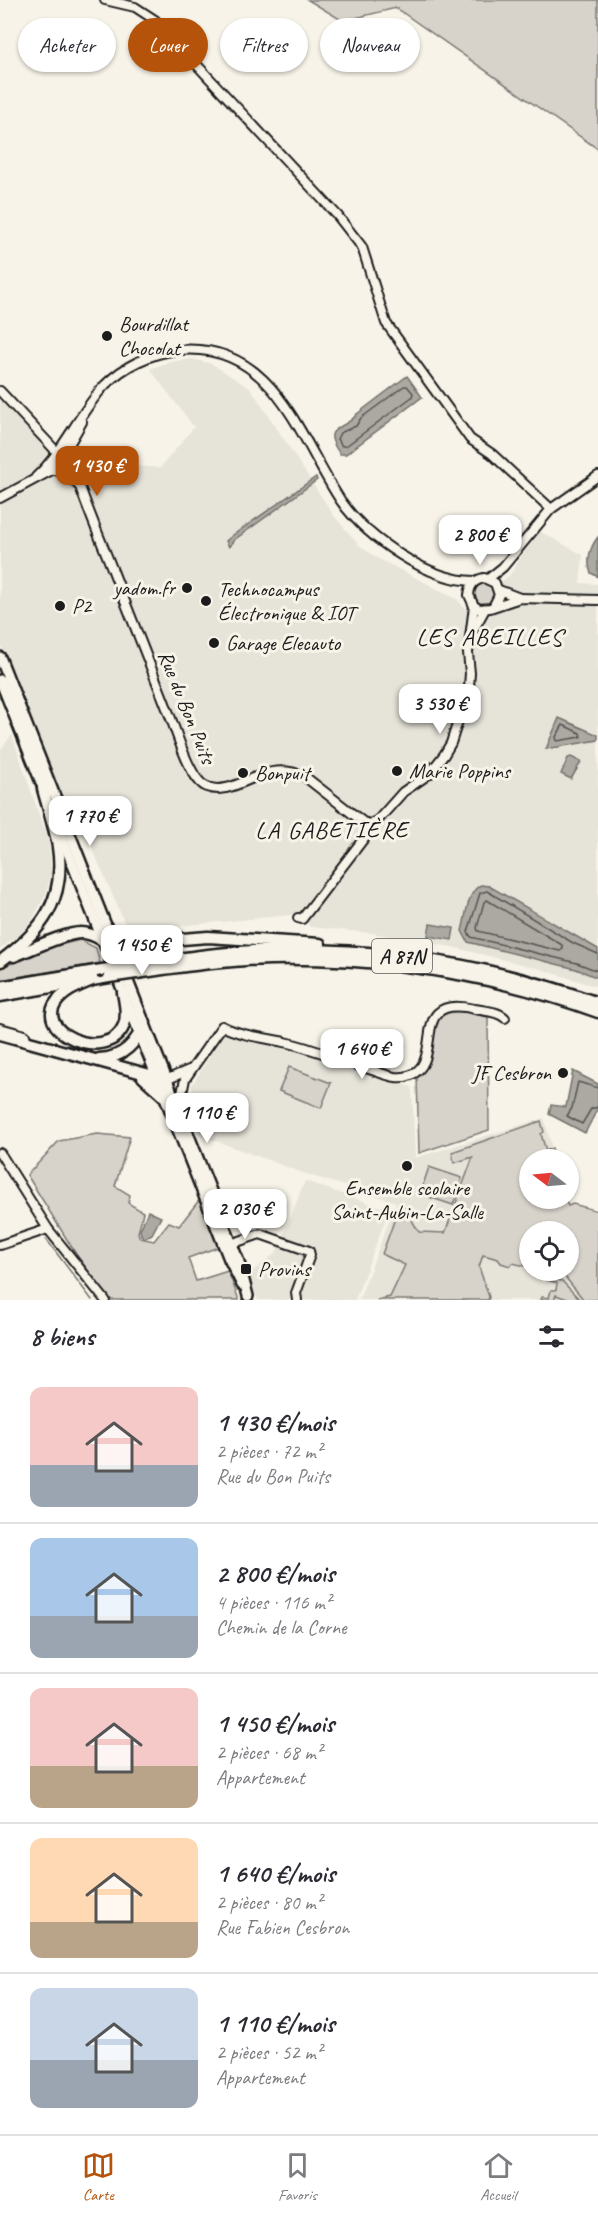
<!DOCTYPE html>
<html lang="fr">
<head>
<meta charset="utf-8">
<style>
  body { margin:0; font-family:Caveat,sans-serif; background:#f7f7f7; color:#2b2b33; height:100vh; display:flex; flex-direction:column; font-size:22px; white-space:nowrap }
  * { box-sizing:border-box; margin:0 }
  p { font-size:20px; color:#7c7c81 }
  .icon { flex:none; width:33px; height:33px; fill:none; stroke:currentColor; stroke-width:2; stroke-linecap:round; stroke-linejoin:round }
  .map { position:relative; height:1300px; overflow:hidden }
  .details { display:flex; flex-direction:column; background:#fff; flex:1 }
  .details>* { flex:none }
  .guide { position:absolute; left:18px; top:18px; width:562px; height:54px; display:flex; gap:12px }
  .needle { width:39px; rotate:286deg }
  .fabs { position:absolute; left:519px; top:1149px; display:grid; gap:12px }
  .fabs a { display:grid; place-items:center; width:60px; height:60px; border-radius:50%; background:#fff; box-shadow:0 2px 4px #0004; font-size:30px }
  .price { position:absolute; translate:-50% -51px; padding:0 14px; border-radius:12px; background:#fff; color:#222; font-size:20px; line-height:39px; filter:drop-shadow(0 2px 3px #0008) }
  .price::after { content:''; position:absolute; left:50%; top:36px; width:18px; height:14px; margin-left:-9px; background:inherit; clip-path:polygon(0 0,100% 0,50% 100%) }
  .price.selected { background:#b45309; color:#fff }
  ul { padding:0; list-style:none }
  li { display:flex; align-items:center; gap:18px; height:150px; padding:0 30px }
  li+li { border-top:2px solid #e1e1e2 }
  li span { display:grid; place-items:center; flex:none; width:168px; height:120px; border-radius:12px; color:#555 }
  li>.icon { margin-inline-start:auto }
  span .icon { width:72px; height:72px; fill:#fffc; stroke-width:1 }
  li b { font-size:26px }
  h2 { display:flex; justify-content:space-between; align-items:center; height:72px; padding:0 30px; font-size:26px }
  .chip { padding:0 21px; border-radius:27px; background:#fff; box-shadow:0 2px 4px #0004; font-size:21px; line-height:54px }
  .chip.selected { background:#b45309; color:#fff }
  .dock { display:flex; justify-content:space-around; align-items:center; height:84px; border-top:2px solid #e1e1e2; background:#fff; font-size:16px; color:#7c7c81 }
  .dock a { display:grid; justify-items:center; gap:3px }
  .dock .selected { color:#b45309 }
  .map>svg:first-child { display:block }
  .built { fill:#e6e3d9 }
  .green { fill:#d7d3cb; stroke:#7a7874; stroke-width:1.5 }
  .water { fill:#aca9a2; stroke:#72716c; stroke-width:1.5 }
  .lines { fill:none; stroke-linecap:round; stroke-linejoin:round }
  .shore { stroke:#565452; stroke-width:1.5 }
  .stream { stroke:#72716c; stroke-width:1.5 }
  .minor-casing { stroke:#1c1c1c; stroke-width:12 }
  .major-casing { stroke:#1c1c1c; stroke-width:14 }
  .highway-casing { stroke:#1c1c1c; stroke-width:15 }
  .minor { stroke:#f7f3e8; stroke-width:8 }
  .major { stroke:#f7f3e8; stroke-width:9 }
  .highway { stroke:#f7f3e8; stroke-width:10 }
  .highway-bridge-casing { stroke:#1c1c1c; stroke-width:15; stroke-linecap:butt }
  .highway-bridge { stroke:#f7f3e8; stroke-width:10 }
  .poi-dot { fill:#1c1c1c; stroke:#f7f3e8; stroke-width:2 }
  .labels { text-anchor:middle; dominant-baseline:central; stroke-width:6; stroke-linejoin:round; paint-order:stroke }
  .shield { fill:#f7f3e8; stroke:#5e5c59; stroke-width:1.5 }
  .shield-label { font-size:20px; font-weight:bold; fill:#1c1c1c }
  .poi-label { font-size:21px; fill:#1c1c1c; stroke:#f7f3e8; text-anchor:start }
  .street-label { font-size:21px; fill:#1c1c1c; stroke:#f7f3e8 }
  .quarter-label { font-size:24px; letter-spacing:1.5px; fill:#1c1c1c; stroke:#f7f3e8 }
</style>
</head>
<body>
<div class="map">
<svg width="598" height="1300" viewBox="0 0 598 1300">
  <rect width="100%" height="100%" fill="#f7f3e8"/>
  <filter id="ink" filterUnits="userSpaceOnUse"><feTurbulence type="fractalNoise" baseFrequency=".0167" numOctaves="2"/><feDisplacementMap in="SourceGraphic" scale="12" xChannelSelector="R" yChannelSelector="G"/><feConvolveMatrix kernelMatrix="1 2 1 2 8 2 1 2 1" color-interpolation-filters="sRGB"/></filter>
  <g filter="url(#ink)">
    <g class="built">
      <path d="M 192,359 L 212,364 L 251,389 L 334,516 L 358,544 L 375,557 L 457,599 L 465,609 L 509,576 L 539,531 L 583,555 L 580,583 L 598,584 L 598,987 L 537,968 L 452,947 L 371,933 L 310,927 L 301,914 L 128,931 L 81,822 L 71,825 L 0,643 L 0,394 L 41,441 L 60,459 L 160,468 L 194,427 L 150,369 L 169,362 Z"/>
      <path d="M 12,735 L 49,844 L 51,874 L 46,894 L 31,922 L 18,936 L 0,949 L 0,750 Z"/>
      <path d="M 224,1033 L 326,1059 L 412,1087 L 415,1158 L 544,1118 L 555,1159 L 530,1160 L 530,1198 L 565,1199 L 530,1232 L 530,1270 L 546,1271 L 567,1277 L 594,1300 L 359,1300 L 396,1202 L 303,1173 L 200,1135 L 192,1117 L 192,1085 Z"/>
      <path d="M 305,1181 L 389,1210 L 355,1300 L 258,1300 L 248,1275 L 276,1253 Z"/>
    </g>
    <g class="green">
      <path d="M 308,0 L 598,0 L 598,149 L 396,8 L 343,21 Z"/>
      <circle cx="484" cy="594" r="10"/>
      <path d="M 80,940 L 96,948 L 100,963 L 0,980 L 0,968 L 56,946 Z"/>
      <path d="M 461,1011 L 488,1017 L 489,1130 L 419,1153 L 417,1076 L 428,1063 L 432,1028 L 440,1016 L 445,1012 Z"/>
      <path d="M 289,1067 L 331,1083 L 321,1108 L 279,1091 Z"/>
      <path d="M 541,1121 L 544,1132 L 541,1134 L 546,1151 L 552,1148 L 555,1159 L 530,1160 L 530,1198 L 565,1199 L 568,1206 L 573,1204 L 598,1211 L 598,1300 L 584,1300 L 565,1277 L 533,1271 L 568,1270 L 568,1232 L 530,1232 L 529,1267 L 513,1263 L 510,1266 L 501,1263 L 498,1259 L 483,1255 L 479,1267 L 489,1297 L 488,1300 L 377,1300 L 390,1297 L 405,1265 L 382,1254 L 401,1202 L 419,1232 L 445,1233 L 473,1157 L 454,1163 L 452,1152 Z"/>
      <path d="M 97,1134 L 130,1137 L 115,1186 L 130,1195 L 128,1203 L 143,1212 L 138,1233 L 140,1238 L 154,1241 L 169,1222 L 179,1226 L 200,1199 L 221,1246 L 188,1258 L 196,1281 L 228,1271 L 239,1300 L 110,1300 L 76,1254 L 27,1175 L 59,1141 Z"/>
      <path d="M 429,1167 L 462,1178 L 453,1205 L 420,1194 Z"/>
      <path d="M 547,1278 L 562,1281 L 580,1300 L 570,1300 L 556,1295 L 554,1300 L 541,1300 L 542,1297 L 549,1298 L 551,1290 L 556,1290 L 557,1283 L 546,1280 Z"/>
    </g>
    <g class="water">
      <path d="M 407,376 L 422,397 L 346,454 L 340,454 C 318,424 346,431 357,414 Z"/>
      <path d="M 316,477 L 317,480 L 234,540 L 229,547 L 226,541 L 233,535 Z"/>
      <path d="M 598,537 L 598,577 L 591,573 C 586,561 590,547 598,537 Z"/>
      <path d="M 559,718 L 598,735 L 598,740 L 546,749 Z"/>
      <path d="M 571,757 L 581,762 L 571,779 L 561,774 L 568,758 Z"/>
      <path d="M 481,885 L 489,886 L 598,949 L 598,978 L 576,969 L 468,942 L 462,931 C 466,917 467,891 481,885 Z"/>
      <path d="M 430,924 L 454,928 L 452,940 L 428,936 Z"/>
      <path d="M 573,1071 L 598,1084 L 598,1108 L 585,1133 L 549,1114 L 551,1105 L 566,1107 Z"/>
      <path d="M 148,1211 L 161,1217 L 152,1234 L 145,1238 L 141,1235 L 140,1230 Z"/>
    </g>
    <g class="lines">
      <g class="shore">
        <path d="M 404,386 L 407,386 L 413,393 L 412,397 L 346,446 L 342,446 L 337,439 L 340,433 L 356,426 L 361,418 Z"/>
        <path d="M 563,725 L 580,733 L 581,737 L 557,741 L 556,737 Z"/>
        <path d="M 487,900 L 562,945 L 563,949 L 560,951 L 478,931 L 477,928 L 484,902 Z"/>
        <path d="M 598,954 L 573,943 L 487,891 L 480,893 L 468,932 L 471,937 L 577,963 L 598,971"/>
        <path d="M 598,1088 L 578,1082 L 572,1108 L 567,1116 L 582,1124 L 591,1109 L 598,1107"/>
      </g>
      <path class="stream" d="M 46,1239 L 92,1300"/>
      <defs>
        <g id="minor">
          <path d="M 105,0 L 135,7 L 155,20 L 337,215 L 362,247 L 386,323 L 470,439 L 492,454 L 551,509"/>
          <path d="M 0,391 L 55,450 L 70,463 L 74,469 C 85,504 100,538 113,571 C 132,620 151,668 170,716 C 177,733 190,781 207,787 C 237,798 261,758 304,776 L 363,822 L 370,824"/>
          <path d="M 52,470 C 63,469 70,477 78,485"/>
          <path d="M 36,477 C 64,451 79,413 105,385 C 124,366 151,353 178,350 C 274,341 299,438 341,501 C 367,538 429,581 475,581"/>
          <path d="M 0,498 L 52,470 L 63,455 L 82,422"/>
          <path d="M 488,579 L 503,567 L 551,509 L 598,476"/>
          <path d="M 499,590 L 520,598"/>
          <path d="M 494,605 L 499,595 L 495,583 L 484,578 C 474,580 470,585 469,595 L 474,606 L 479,609 L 490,608 L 520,598 L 598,600"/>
          <path d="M 474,629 L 485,609"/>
          <path d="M 370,824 L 378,820 L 403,792 L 429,774 L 444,755 L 451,743 L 469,687 L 470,673 L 468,653 L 474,606"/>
          <path d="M 298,918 L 302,919 L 368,833 L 370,824"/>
          <path d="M 0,1028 L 25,1035 L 27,1042"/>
          <path d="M 166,1083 L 168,1079 L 189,1070"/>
          <path d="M 179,1108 L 185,1079 L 222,1026 C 241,1036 268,1038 289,1043 C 317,1050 344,1061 372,1070 C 384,1074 398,1081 411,1075 C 446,1060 406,993 475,1009 C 485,1011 498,1011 505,1018"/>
          <path d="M 0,1153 L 48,1229 L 105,1300"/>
          <path d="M 231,1244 L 260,1234 L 309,1251 L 310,1255 L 296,1293 L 297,1300"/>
          <path d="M 0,1245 L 48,1229"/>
        </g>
        <g id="major">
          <path d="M 0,657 L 239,1262 L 248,1296"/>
          <path d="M 0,680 L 46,795"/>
          <path d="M 57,825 L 229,1259 L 242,1285"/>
        </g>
        <g id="highway">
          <path d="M 112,937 L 131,943 L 208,937 L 320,944"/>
          <path d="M 14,956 C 30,950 64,933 81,933 C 95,933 107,943 118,952"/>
          <path d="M 1,961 C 41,931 66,901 58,847 C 55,828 48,808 43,789"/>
          <path d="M 139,964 C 184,958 230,951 275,950 C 385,948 494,966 598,1003"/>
          <path d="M 143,972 C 185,966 227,960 270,959 C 381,957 493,974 598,1012"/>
          <path d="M 90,981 C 80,985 69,989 61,997 C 25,1030 108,1066 124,1025 C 128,1016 125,1003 123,993"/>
          <path d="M 0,987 L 96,971"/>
          <path d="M 0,996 L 109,977"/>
          <path d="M 0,1034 L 157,1077"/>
          <path d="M 99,1059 C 124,1058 136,1043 145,1022"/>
          <path d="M 143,1077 L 163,1095"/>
        </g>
      </defs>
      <use href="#minor" class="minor-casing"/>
      <use href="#major" class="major-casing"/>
      <use href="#highway" class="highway-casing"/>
      <use href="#minor" class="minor"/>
      <use href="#major" class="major"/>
      <use href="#highway" class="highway"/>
      <defs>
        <g id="highway-bridge">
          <path d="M 96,971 L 139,964"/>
          <path d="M 109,977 L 143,972"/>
        </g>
      </defs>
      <use href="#highway-bridge" class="highway-bridge-casing"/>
      <use href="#highway-bridge" class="highway-bridge"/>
    </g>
  </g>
  <g class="poi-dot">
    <circle cx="107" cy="336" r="6"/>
    <circle cx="187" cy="588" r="6"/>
    <circle cx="206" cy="601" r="6"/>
    <circle cx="60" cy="606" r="6"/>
    <circle cx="214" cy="643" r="6"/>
    <circle cx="397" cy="771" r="6"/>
    <circle cx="243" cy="773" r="6"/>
    <circle cx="563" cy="1073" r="6"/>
    <circle cx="407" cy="1166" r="6"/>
    <rect x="240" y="1263" width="12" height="12" rx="3"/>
  </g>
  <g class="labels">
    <rect class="shield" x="372" y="939" width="60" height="34" rx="4.5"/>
    <g class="shield-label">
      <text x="402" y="956">A 87N</text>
    </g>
    <g class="poi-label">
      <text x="119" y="324">Bourdillat<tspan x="119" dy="24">Chocolat</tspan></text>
      <text x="175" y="588" text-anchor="end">yadom.fr</text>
      <text x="218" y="589">Technocampus<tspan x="218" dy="24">Électronique &amp; IOT</tspan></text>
      <text x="72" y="606">P2</text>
      <text x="226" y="643">Garage Elecauto</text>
      <text x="409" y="771">Marie Poppins</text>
      <text x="255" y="773">Bonpuit</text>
      <text x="551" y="1073" text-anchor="end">JF Cesbron</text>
      <text x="407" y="1188" text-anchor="middle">Ensemble scolaire<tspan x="407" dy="24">Saint-Aubin-La-Salle</tspan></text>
      <text x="258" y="1269">Provins</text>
    </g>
    <g class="street-label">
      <text transform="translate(187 707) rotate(68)">Rue du Bon Puits</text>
    </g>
    <g class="quarter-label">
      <text x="490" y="637">LES ABEILLES</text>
      <text x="332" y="830">LA GABETIÈRE</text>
    </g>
  </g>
</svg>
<div class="fabs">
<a><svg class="needle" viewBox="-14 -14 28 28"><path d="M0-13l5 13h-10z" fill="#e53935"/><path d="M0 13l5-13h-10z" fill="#7c7c81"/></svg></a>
<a><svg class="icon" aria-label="locate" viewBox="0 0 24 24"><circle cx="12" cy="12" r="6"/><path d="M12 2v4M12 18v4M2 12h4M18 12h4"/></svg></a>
</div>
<b class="price selected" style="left:97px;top:497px">1 430 €</b>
<b class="price" style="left:480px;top:566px">2 800 €</b>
<b class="price" style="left:440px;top:735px">3 530 €</b>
<b class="price" style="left:90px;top:847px">1 770 €</b>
<b class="price" style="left:142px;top:976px">1 450 €</b>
<b class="price" style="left:362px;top:1080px">1 640 €</b>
<b class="price" style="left:207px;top:1144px">1 110 €</b>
<b class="price" style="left:245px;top:1240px">2 030 €</b>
<div class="guide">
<a class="chip">Acheter</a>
<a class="chip selected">Louer</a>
<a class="chip">Filtres</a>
<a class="chip">Nouveau</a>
</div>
</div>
<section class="details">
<h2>8 biens<svg class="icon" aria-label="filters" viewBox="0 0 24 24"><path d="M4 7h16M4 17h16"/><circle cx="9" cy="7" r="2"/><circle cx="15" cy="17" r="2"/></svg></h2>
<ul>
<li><span style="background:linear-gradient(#f6c9c9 65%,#9aa5b1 0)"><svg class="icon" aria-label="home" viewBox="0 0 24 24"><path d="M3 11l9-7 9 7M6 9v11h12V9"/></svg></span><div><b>1 430 €/mois</b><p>2 pièces · 72 m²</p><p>Rue du Bon Puits</p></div></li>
<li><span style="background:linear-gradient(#a9c7e8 65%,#9aa5b1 0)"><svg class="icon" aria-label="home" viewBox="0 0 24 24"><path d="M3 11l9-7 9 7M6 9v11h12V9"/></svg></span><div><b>2 800 €/mois</b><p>4 pièces · 116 m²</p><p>Chemin de la Corne</p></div></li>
<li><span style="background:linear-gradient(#f6c9c9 65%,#b9a48a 0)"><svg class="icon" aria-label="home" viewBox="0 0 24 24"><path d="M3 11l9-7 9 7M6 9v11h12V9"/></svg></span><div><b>1 450 €/mois</b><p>2 pièces · 68 m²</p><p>Appartement</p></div></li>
<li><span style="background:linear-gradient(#ffd9b3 70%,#b9a48a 0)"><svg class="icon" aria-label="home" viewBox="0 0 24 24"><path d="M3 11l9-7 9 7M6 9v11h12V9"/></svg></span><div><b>1 640 €/mois</b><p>2 pièces · 80 m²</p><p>Rue Fabien Cesbron</p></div></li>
<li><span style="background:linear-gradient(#c9d6e8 60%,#9aa5b1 0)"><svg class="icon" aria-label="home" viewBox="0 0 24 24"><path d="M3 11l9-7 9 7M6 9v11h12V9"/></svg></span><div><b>1 110 €/mois</b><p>2 pièces · 52 m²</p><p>Appartement</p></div></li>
</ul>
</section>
<nav class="dock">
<a class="selected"><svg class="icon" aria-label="map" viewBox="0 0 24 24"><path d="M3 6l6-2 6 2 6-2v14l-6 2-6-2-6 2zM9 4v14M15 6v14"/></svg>Carte</a>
<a><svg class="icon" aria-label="saved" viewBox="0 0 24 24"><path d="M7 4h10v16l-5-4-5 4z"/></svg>Favoris</a>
<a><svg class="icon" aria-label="home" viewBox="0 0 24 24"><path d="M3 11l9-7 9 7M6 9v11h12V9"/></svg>Accueil</a>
</nav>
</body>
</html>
